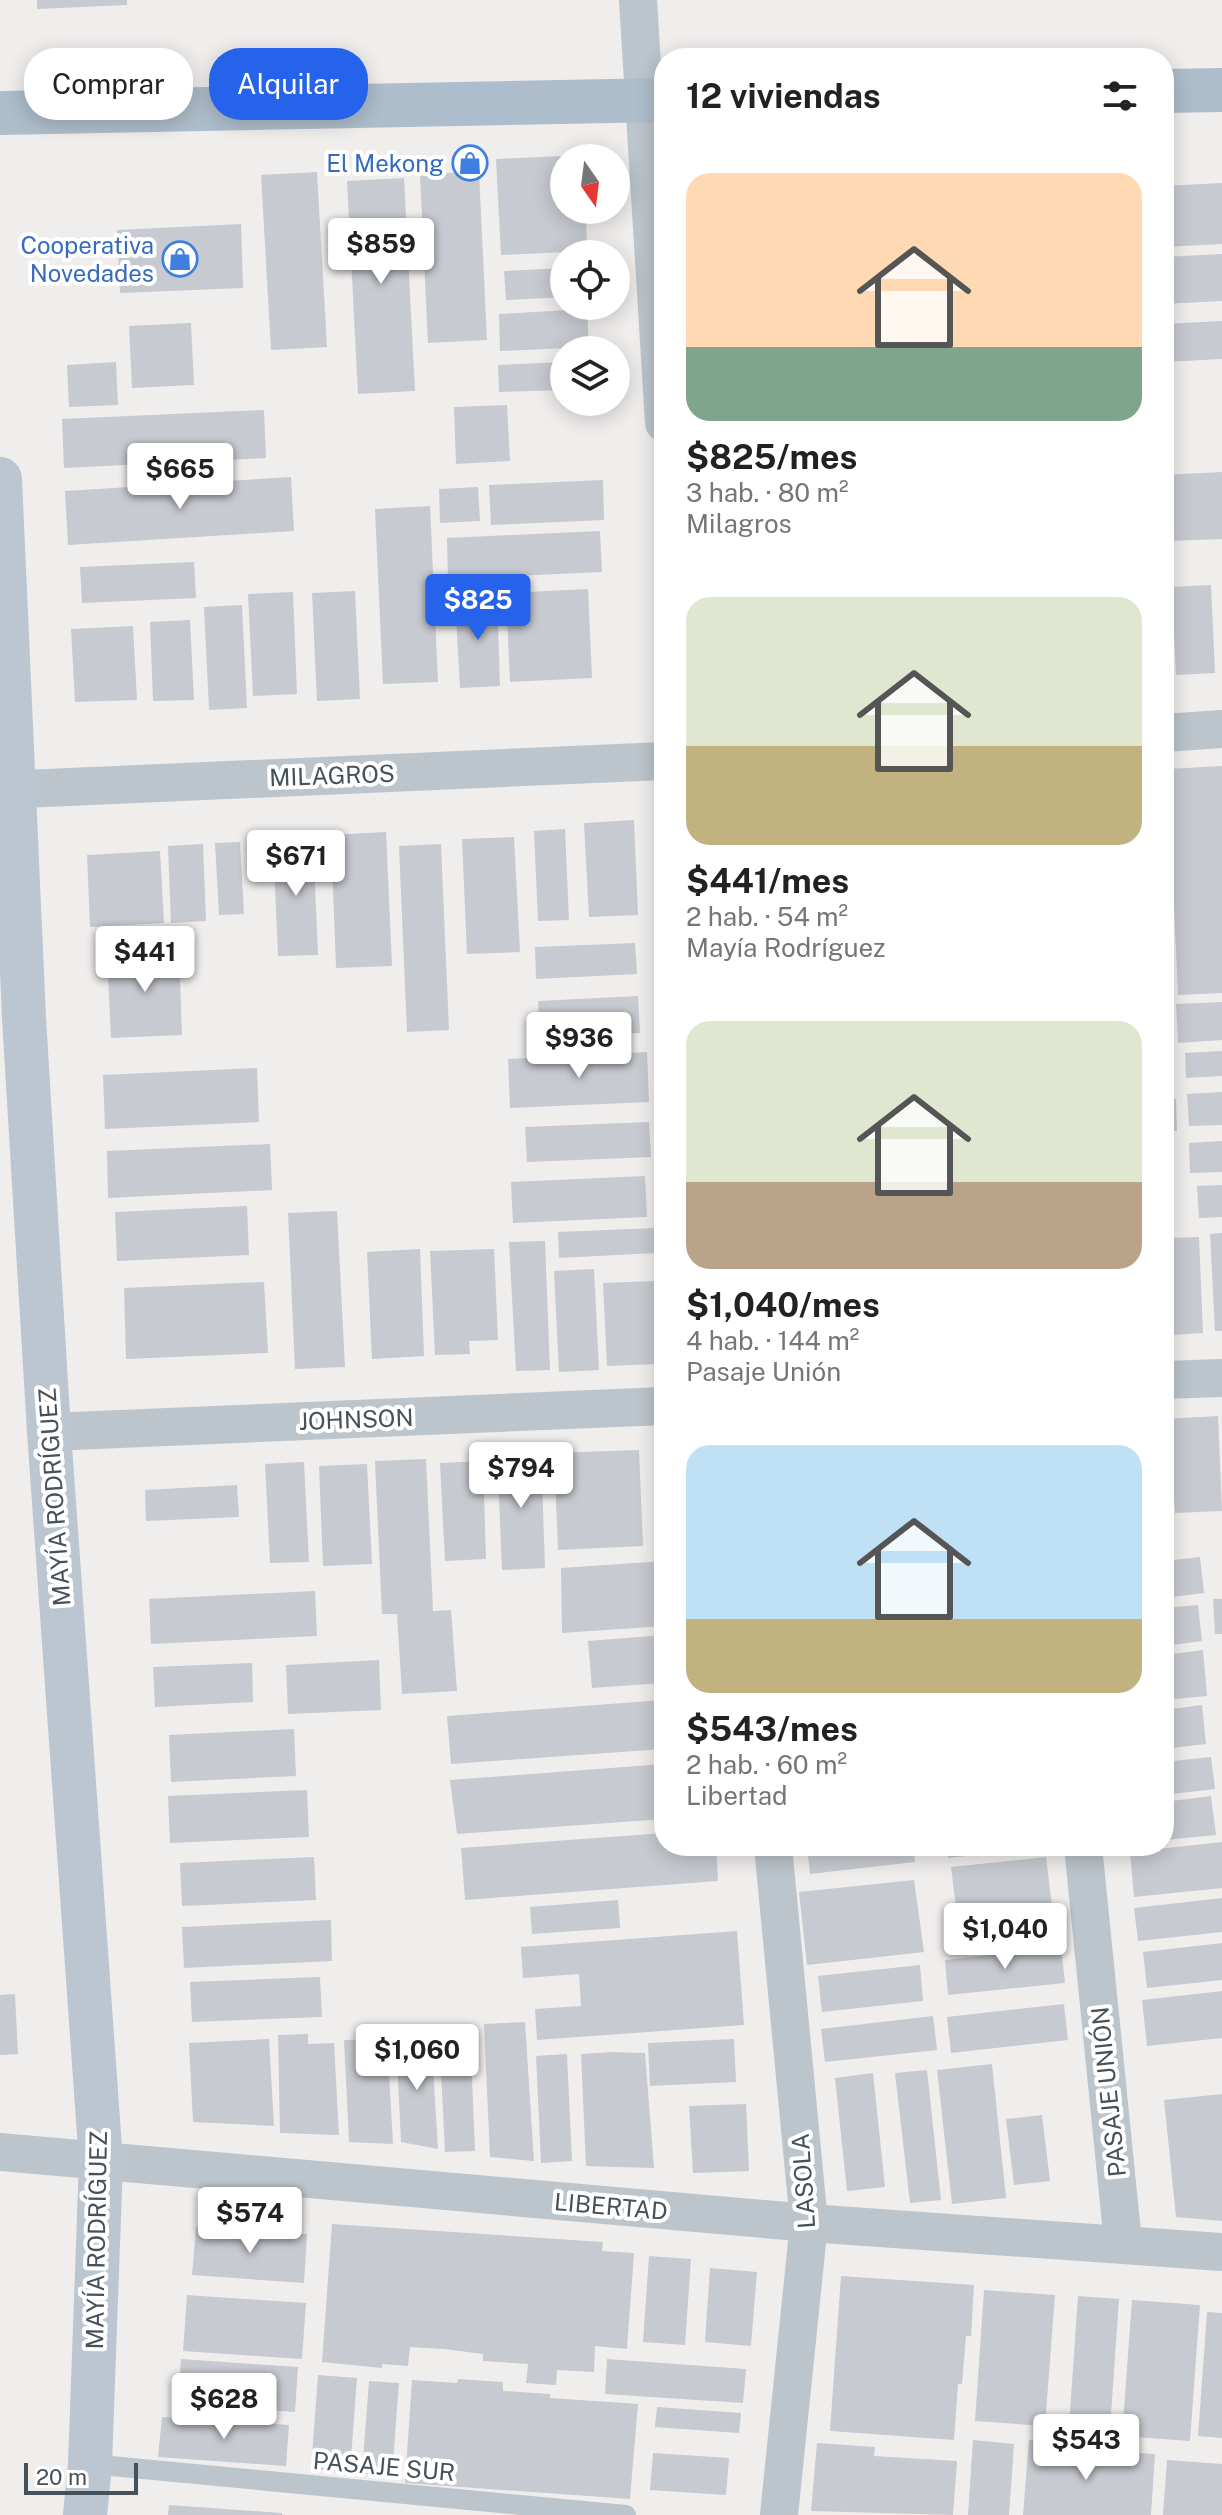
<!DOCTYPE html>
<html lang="es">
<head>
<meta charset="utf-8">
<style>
  body { margin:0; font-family:"Public Sans",sans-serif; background:#f2f2f2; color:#222; height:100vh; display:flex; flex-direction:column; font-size:30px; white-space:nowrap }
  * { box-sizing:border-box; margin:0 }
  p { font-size:26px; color:#767676 }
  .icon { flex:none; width:44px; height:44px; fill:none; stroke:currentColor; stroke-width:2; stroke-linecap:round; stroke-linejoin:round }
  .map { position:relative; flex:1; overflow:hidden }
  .panel { position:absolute; left:654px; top:48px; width:520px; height:1808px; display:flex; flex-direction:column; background:#fff; border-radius:32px; box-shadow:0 4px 20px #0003 }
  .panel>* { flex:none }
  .guide { position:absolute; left:24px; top:48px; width:510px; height:72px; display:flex; gap:16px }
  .needle { width:52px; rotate:166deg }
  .tools { position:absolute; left:550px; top:144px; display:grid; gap:16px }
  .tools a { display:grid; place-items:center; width:80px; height:80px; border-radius:50%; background:#fff; box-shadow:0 4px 20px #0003; font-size:40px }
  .scale { position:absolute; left:24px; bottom:20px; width:114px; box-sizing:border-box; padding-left:8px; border:4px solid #46515a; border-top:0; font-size:22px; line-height:28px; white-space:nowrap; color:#46515a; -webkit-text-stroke:6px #fff; paint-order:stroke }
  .price { position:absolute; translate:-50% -68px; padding:0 18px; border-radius:8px; background:#fff; color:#222; font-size:26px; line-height:52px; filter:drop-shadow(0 2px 4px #0008) }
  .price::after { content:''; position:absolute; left:50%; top:48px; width:24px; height:18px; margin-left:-12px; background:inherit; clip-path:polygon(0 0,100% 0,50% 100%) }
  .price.current { background:#2563eb; color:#fff }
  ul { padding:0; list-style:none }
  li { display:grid; align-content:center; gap:16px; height:424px; padding:0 32px }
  li span { display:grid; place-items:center; height:248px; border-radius:24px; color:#555 }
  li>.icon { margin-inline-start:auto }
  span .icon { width:144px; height:144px; fill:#fffc; stroke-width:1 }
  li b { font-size:34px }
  h2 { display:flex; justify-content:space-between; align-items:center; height:96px; padding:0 32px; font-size:34px }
  .pill { padding:0 28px; border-radius:32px; background:#fff; box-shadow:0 4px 20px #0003; font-size:28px; line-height:72px }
  .pill.current { background:#2563eb; color:#fff }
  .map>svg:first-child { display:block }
  .building { fill:#c7cad0 }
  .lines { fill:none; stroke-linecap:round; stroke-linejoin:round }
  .service { stroke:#bcc5cc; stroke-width:20 }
  .minor { stroke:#bcc5cc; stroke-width:38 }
  .secondary { stroke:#bbc6d1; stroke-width:44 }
  .primary { stroke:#aebdcb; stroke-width:44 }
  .labels { text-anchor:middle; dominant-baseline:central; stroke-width:8; stroke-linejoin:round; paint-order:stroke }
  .shop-label { font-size:24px; fill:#366cbe; stroke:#fff; text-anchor:end }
  .street-label { font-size:24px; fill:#46515a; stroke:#fff }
</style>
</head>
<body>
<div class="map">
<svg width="1222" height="2515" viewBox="0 0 1222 2515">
  <rect width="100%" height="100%" fill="#f0eded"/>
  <g class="building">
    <path d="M 37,0 L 127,0 L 127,5 L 37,9 Z"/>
    <path d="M 583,155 L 583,158 L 564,158 L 564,210 L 586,210 L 587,251 L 501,255 L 496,159 Z"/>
    <path d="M 317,172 L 327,347 L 271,350 L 261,175 Z"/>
    <path d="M 479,172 L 487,340 L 428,343 L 420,174 Z"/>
    <path d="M 404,178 L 415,391 L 358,394 L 347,181 Z"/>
    <path d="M 1222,183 L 1222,244 L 1164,247 L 1164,186 Z"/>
    <path d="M 241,224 L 243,288 L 120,293 L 117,230 Z"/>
    <path d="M 1222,254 L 1222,301 L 1164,304 L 1164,257 Z"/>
    <path d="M 564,268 L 564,297 L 506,300 L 504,271 Z"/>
    <path d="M 587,309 L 589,347 L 500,351 L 499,314 Z"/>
    <path d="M 1222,321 L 1222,359 L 1164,362 L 1164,324 Z"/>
    <path d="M 191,323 L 194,385 L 132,388 L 129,326 Z"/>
    <path d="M 116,362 L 118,405 L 69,407 L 67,365 Z"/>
    <path d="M 564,362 L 564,390 L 499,392 L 498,365 Z"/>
    <path d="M 507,405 L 510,461 L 456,464 L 454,407 Z"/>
    <path d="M 264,410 L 266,458 L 64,468 L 62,419 Z"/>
    <path d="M 1222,472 L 1222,539 L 1165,541 L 1164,475 Z"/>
    <path d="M 291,477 L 294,531 L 68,545 L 65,491 Z"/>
    <path d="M 603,480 L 604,520 L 491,525 L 489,485 Z"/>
    <path d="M 478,487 L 480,521 L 440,523 L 439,489 Z"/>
    <path d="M 430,506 L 438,682 L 383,684 L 375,509 Z"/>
    <path d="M 600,531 L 602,572 L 448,579 L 447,538 Z"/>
    <path d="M 194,562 L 196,598 L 82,603 L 80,567 Z"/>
    <path d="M 1211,585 L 1215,673 L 1176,675 L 1172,587 Z"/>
    <path d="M 588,589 L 592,678 L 510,682 L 506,593 Z"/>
    <path d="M 355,591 L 360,699 L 317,701 L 312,593 Z"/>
    <path d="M 293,592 L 297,694 L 253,696 L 248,594 Z"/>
    <path d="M 497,596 L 500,686 L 460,688 L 455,598 Z"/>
    <path d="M 242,605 L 247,708 L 209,710 L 204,607 Z"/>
    <path d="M 190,620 L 194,700 L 153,701 L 150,622 Z"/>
    <path d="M 133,626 L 137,700 L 75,702 L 71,629 Z"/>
    <path d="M 1222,766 L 1222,993 L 1178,995 L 1168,769 Z"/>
    <path d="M 634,820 L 638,915 L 589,917 L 584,823 Z"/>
    <path d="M 565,829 L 569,920 L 538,921 L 534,831 Z"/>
    <path d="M 386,832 L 392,966 L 336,968 L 331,835 Z"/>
    <path d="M 514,837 L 520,952 L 467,954 L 462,839 Z"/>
    <path d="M 313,839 L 318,955 L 278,956 L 273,840 Z"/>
    <path d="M 240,842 L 244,914 L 219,915 L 215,843 Z"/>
    <path d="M 203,844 L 206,921 L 171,923 L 168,846 Z"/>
    <path d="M 441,844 L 449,1030 L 407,1032 L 399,846 Z"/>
    <path d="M 160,851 L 164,923 L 90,927 L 87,855 Z"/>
    <path d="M 635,943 L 637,974 L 536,979 L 535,947 Z"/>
    <path d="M 179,951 L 182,1035 L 111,1038 L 107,954 Z"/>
    <path d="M 638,996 L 640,1033 L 540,1037 L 538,1001 Z"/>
    <path d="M 1222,1002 L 1222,1040 L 1178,1043 L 1176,1004 Z"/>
    <path d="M 1222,1051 L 1222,1076 L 1186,1078 L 1185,1053 Z"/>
    <path d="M 647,1052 L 649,1102 L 510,1108 L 508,1059 Z"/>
    <path d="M 1171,1055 L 1172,1084 L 1164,1084 L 1164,1056 Z"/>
    <path d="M 257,1068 L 259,1122 L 105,1129 L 103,1075 Z"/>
    <path d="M 1222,1092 L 1222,1125 L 1189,1126 L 1187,1094 Z"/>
    <path d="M 1164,1099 L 1176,1099 L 1177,1131 L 1164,1131 Z"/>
    <path d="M 649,1122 L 651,1157 L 527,1162 L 525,1127 Z"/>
    <path d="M 1222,1141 L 1222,1172 L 1190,1173 L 1189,1143 Z"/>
    <path d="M 1170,1142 L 1172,1177 L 1164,1177 L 1164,1143 Z"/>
    <path d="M 270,1144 L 272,1190 L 108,1198 L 107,1151 Z"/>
    <path d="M 645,1176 L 647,1217 L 513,1223 L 511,1182 Z"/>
    <path d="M 1222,1185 L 1222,1217 L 1199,1218 L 1197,1186 Z"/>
    <path d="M 247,1206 L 249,1255 L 117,1261 L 115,1212 Z"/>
    <path d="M 337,1211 L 345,1367 L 295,1369 L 288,1213 Z"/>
    <path d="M 655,1228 L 656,1253 L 559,1258 L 558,1232 Z"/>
    <path d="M 1222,1233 L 1222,1331 L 1215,1331 L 1210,1234 Z"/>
    <path d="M 1199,1237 L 1203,1333 L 1171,1335 L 1167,1238 Z"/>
    <path d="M 545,1241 L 550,1370 L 516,1371 L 509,1242 Z"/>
    <path d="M 420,1249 L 424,1356 L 372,1359 L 367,1252 Z"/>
    <path d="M 494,1249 L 498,1340 L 469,1341 L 470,1354 L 435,1355 L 430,1251 Z"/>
    <path d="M 594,1269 L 599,1370 L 559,1372 L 554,1271 Z"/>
    <path d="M 655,1281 L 659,1364 L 607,1366 L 603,1283 Z"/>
    <path d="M 264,1282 L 268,1353 L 126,1359 L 124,1288 Z"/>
    <path d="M 1218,1416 L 1222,1511 L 1175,1513 L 1174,1499 L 1164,1499 L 1164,1419 Z"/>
    <path d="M 541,1450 L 545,1568 L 502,1570 L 497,1451 Z"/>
    <path d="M 639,1450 L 643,1546 L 558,1550 L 554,1453 Z"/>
    <path d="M 426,1459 L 433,1611 L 451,1610 L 457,1691 L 402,1694 L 397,1614 L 382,1614 L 375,1461 Z"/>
    <path d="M 483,1461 L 486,1559 L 445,1561 L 440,1463 Z"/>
    <path d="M 304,1462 L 309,1562 L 270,1563 L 265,1464 Z"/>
    <path d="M 367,1464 L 372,1564 L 323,1566 L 319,1466 Z"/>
    <path d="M 237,1485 L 239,1517 L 146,1521 L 145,1490 Z"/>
    <path d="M 1170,1510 L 1174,1551 L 1164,1552 L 1164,1511 Z"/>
    <path d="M 1200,1557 L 1204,1593 L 1164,1598 L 1164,1561 Z"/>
    <path d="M 664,1561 L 664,1626 L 562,1633 L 561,1568 Z"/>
    <path d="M 315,1591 L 317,1636 L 151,1644 L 149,1599 Z"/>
    <path d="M 1213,1599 L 1222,1599 L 1222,1634 L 1215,1634 Z"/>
    <path d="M 1198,1605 L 1202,1641 L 1164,1646 L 1164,1608 Z"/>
    <path d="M 664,1635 L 664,1683 L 592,1688 L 588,1641 Z"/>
    <path d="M 1203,1650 L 1207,1696 L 1164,1700 L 1164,1655 Z"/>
    <path d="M 379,1660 L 381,1710 L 288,1714 L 286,1665 Z"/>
    <path d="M 252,1663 L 253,1702 L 155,1707 L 153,1667 Z"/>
    <path d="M 664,1700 L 664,1749 L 451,1764 L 447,1716 Z"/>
    <path d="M 1202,1705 L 1206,1744 L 1164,1749 L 1164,1710 Z"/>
    <path d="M 294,1729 L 296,1776 L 171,1782 L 169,1735 Z"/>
    <path d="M 1211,1757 L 1215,1789 L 1164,1795 L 1164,1762 Z"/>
    <path d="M 664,1764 L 664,1819 L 457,1834 L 450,1780 Z"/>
    <path d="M 307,1790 L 309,1837 L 170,1843 L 168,1796 Z"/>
    <path d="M 1211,1796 L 1216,1835 L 1164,1840 L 1164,1802 Z"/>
    <path d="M 664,1833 L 664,1846 L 716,1846 L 718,1881 L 465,1900 L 461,1848 Z"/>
    <path d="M 1222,1842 L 1222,1888 L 1134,1897 L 1130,1852 Z"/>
    <path d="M 807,1846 L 913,1846 L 915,1862 L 810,1874 Z"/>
    <path d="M 947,1846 L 1037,1846 L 1037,1848 L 948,1858 Z"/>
    <path d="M 314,1857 L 316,1900 L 182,1906 L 180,1863 Z"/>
    <path d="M 1046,1857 L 1052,1906 L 957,1916 L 951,1867 Z"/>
    <path d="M 914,1880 L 924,1952 L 807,1965 L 799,1892 Z"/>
    <path d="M 1222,1898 L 1222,1932 L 1138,1941 L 1134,1908 Z"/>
    <path d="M 618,1900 L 620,1928 L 532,1934 L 530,1907 Z"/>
    <path d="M 331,1920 L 332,1961 L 184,1968 L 182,1927 Z"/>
    <path d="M 737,1931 L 744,2025 L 537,2040 L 535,2009 L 581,2006 L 579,1974 L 523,1978 L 521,1947 Z"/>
    <path d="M 1222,1943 L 1222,1980 L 1147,1988 L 1143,1952 Z"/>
    <path d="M 1061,1947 L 1065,1983 L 948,1995 L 945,1960 Z"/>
    <path d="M 920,1965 L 923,2001 L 822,2012 L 818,1976 Z"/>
    <path d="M 320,1977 L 322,2017 L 192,2022 L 190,1982 Z"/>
    <path d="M 1222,1991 L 1222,2038 L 1147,2046 L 1142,2000 Z"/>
    <path d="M 15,1994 L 18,2054 L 0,2055 L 0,1995 Z"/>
    <path d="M 1064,2004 L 1068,2040 L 951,2053 L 947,2017 Z"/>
    <path d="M 933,2016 L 937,2050 L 825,2062 L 821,2029 Z"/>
    <path d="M 525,2022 L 534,2161 L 490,2157 L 484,2024 Z"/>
    <path d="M 470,2028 L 475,2151 L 445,2152 L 439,2030 Z"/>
    <path d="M 308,2034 L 308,2044 L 334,2043 L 339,2135 L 280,2133 L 278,2035 Z"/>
    <path d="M 431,2036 L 438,2149 L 401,2142 L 396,2038 Z"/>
    <path d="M 269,2039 L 274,2126 L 193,2122 L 189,2043 Z"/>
    <path d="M 387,2039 L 393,2144 L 349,2142 L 344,2040 Z"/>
    <path d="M 734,2039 L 736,2082 L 650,2086 L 648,2043 Z"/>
    <path d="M 612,2052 L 645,2053 L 654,2168 L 586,2166 L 581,2054 Z"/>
    <path d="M 567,2054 L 572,2161 L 541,2163 L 536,2056 Z"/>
    <path d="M 992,2064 L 1006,2198 L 952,2204 L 937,2070 Z"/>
    <path d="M 927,2070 L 941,2200 L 910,2203 L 895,2073 Z"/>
    <path d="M 873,2073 L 885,2187 L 847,2191 L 835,2078 Z"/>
    <path d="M 1222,2094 L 1222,2221 L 1176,2217 L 1164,2100 Z"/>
    <path d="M 746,2104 L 749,2171 L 693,2173 L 689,2106 Z"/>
    <path d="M 1042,2115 L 1050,2181 L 1014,2185 L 1006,2119 Z"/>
    <path d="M 332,2224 L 603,2242 L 602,2251 L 634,2253 L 627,2349 L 595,2346 L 594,2372 L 557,2370 L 556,2385 L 526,2383 L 528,2364 L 483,2361 L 483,2354 L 444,2349 L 410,2347 L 408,2366 L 382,2364 L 382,2368 L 322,2362 Z"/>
    <path d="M 196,2227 L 307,2234 L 304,2283 L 192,2275 Z"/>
    <path d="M 649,2256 L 691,2259 L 685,2345 L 643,2342 Z"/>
    <path d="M 710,2268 L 757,2272 L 751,2346 L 705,2342 Z"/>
    <path d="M 841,2276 L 974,2285 L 971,2336 L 966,2336 L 962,2384 L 958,2384 L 954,2440 L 830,2431 Z"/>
    <path d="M 984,2290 L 1055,2295 L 1045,2426 L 975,2421 Z"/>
    <path d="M 187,2295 L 306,2303 L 302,2359 L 183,2351 Z"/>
    <path d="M 1078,2296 L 1119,2299 L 1110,2429 L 1069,2426 Z"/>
    <path d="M 1132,2300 L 1200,2305 L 1190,2441 L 1122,2436 Z"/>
    <path d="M 1207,2312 L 1222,2313 L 1222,2438 L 1198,2436 Z"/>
    <path d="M 181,2359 L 298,2367 L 295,2412 L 178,2404 Z"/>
    <path d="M 607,2359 L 746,2369 L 743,2403 L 605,2394 Z"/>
    <path d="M 318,2375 L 357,2378 L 350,2472 L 311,2469 Z"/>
    <path d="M 458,2379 L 503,2382 L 503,2391 L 550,2394 L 550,2398 L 638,2404 L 630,2499 L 405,2483 L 412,2380 L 457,2383 Z"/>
    <path d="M 369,2381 L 399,2383 L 392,2476 L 362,2474 Z"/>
    <path d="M 657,2407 L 741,2413 L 739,2433 L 655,2427 Z"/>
    <path d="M 162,2417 L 289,2425 L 286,2466 L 158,2457 Z"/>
    <path d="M 973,2440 L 1014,2444 L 1009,2515 L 968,2515 Z"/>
    <path d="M 1029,2440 L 1092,2445 L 1091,2458 L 1123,2460 L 1124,2452 L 1155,2454 L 1151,2515 L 1023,2515 Z"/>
    <path d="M 817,2443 L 875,2447 L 874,2456 L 957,2461 L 953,2515 L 811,2511 Z"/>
    <path d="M 653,2453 L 729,2458 L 726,2495 L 650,2490 Z"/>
    <path d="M 1167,2460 L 1222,2464 L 1222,2515 L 1163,2515 Z"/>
    <path d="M 169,2505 L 282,2513 L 282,2515 L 168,2515 Z"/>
  </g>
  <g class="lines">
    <path class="service" d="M 90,2464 L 626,2515"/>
    <g class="minor">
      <path d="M 638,0 L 664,423"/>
      <path d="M 1164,733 L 1222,729"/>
      <path d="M 0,790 L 664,761"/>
      <path d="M 1164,1380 L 1222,1378"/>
      <path d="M 49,1432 L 664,1406"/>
      <path d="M 773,1846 L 809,2223 L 779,2515"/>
      <path d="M 1083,1846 L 1123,2243"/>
      <path d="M 0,2152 L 809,2223 L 1222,2252"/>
    </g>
    <path class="secondary" d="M 0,479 L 24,1018 L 49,1432 L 101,2162 L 90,2464 L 85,2515"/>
    <g class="primary">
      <path d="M 1164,91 L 1222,90"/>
      <path d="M 0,113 L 664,100"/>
    </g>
  </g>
  <defs>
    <symbol id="shop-ring" viewBox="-11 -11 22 22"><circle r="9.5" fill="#fff" stroke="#3f7fe0" stroke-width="1.5"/><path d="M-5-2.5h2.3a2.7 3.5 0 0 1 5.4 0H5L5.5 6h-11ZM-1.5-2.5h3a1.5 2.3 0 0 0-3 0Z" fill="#3f7fe0"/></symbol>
  </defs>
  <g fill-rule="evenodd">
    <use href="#shop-ring" x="450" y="143" width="40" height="40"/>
    <use href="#shop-ring" x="160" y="239" width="40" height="40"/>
  </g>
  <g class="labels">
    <g class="shop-label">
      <text x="444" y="163">El Mekong</text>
      <text x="154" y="245">Cooperativa<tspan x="154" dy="28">Novedades</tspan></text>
    </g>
    <g class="street-label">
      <text transform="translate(332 775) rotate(-2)">MILAGROS</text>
      <text transform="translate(356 1419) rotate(-2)">JOHNSON</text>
      <text transform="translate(54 1497) rotate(-94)">MAYÍA RODRÍGUEZ</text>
      <text transform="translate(1108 2092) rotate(-96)">PASAJE UNIÓN</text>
      <text transform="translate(803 2181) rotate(-94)">LASOLA</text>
      <text transform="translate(611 2206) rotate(5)">LIBERTAD</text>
      <text transform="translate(96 2240) rotate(-89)">MAYÍA RODRÍGUEZ</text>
      <text transform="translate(384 2466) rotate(5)">PASAJE SUR</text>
    </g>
  </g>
</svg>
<div class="tools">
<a><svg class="needle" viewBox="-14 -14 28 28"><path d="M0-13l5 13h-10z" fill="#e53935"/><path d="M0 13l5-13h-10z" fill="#767676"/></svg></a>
<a><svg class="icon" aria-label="locate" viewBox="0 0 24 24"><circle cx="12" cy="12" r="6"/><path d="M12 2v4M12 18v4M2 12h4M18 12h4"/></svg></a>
<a><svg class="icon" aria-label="layers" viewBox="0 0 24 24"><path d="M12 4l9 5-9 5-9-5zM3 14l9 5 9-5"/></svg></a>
</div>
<div class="scale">20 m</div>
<b class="price" style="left:381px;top:286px">$859</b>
<b class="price" style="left:180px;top:511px">$665</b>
<b class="price current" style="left:478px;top:642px">$825</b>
<b class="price" style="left:296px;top:898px">$671</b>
<b class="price" style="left:145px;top:994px">$441</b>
<b class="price" style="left:579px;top:1080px">$936</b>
<b class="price" style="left:521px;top:1510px">$794</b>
<b class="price" style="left:1005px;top:1971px">$1,040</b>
<b class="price" style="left:417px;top:2092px">$1,060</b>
<b class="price" style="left:250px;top:2255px">$574</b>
<b class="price" style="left:224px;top:2441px">$628</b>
<b class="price" style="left:1086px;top:2482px">$543</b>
<div class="guide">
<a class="pill">Comprar</a>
<a class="pill current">Alquilar</a>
</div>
<section class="panel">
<h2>12 viviendas<svg class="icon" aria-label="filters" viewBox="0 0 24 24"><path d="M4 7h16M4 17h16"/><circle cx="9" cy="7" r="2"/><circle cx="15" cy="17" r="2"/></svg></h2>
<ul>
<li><span style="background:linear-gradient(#ffd9b3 70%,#7fa58c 0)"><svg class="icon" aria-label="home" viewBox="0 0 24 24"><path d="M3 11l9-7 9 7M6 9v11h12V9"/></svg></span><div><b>$825/mes</b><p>3 hab. · 80 m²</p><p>Milagros</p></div></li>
<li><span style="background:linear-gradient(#dfe7d0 60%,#c2b280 0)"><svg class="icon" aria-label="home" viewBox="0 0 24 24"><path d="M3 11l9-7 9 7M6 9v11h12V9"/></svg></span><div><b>$441/mes</b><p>2 hab. · 54 m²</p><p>Mayía Rodríguez</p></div></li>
<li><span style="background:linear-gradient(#dfe7d0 65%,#b9a48a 0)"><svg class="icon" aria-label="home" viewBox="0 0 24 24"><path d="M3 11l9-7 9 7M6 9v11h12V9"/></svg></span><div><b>$1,040/mes</b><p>4 hab. · 144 m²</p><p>Pasaje Unión</p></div></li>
<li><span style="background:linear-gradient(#bfe0f5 70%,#c2b280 0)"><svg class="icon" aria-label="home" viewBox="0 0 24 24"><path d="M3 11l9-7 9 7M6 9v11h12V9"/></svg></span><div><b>$543/mes</b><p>2 hab. · 60 m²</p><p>Libertad</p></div></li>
</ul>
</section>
</div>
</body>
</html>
